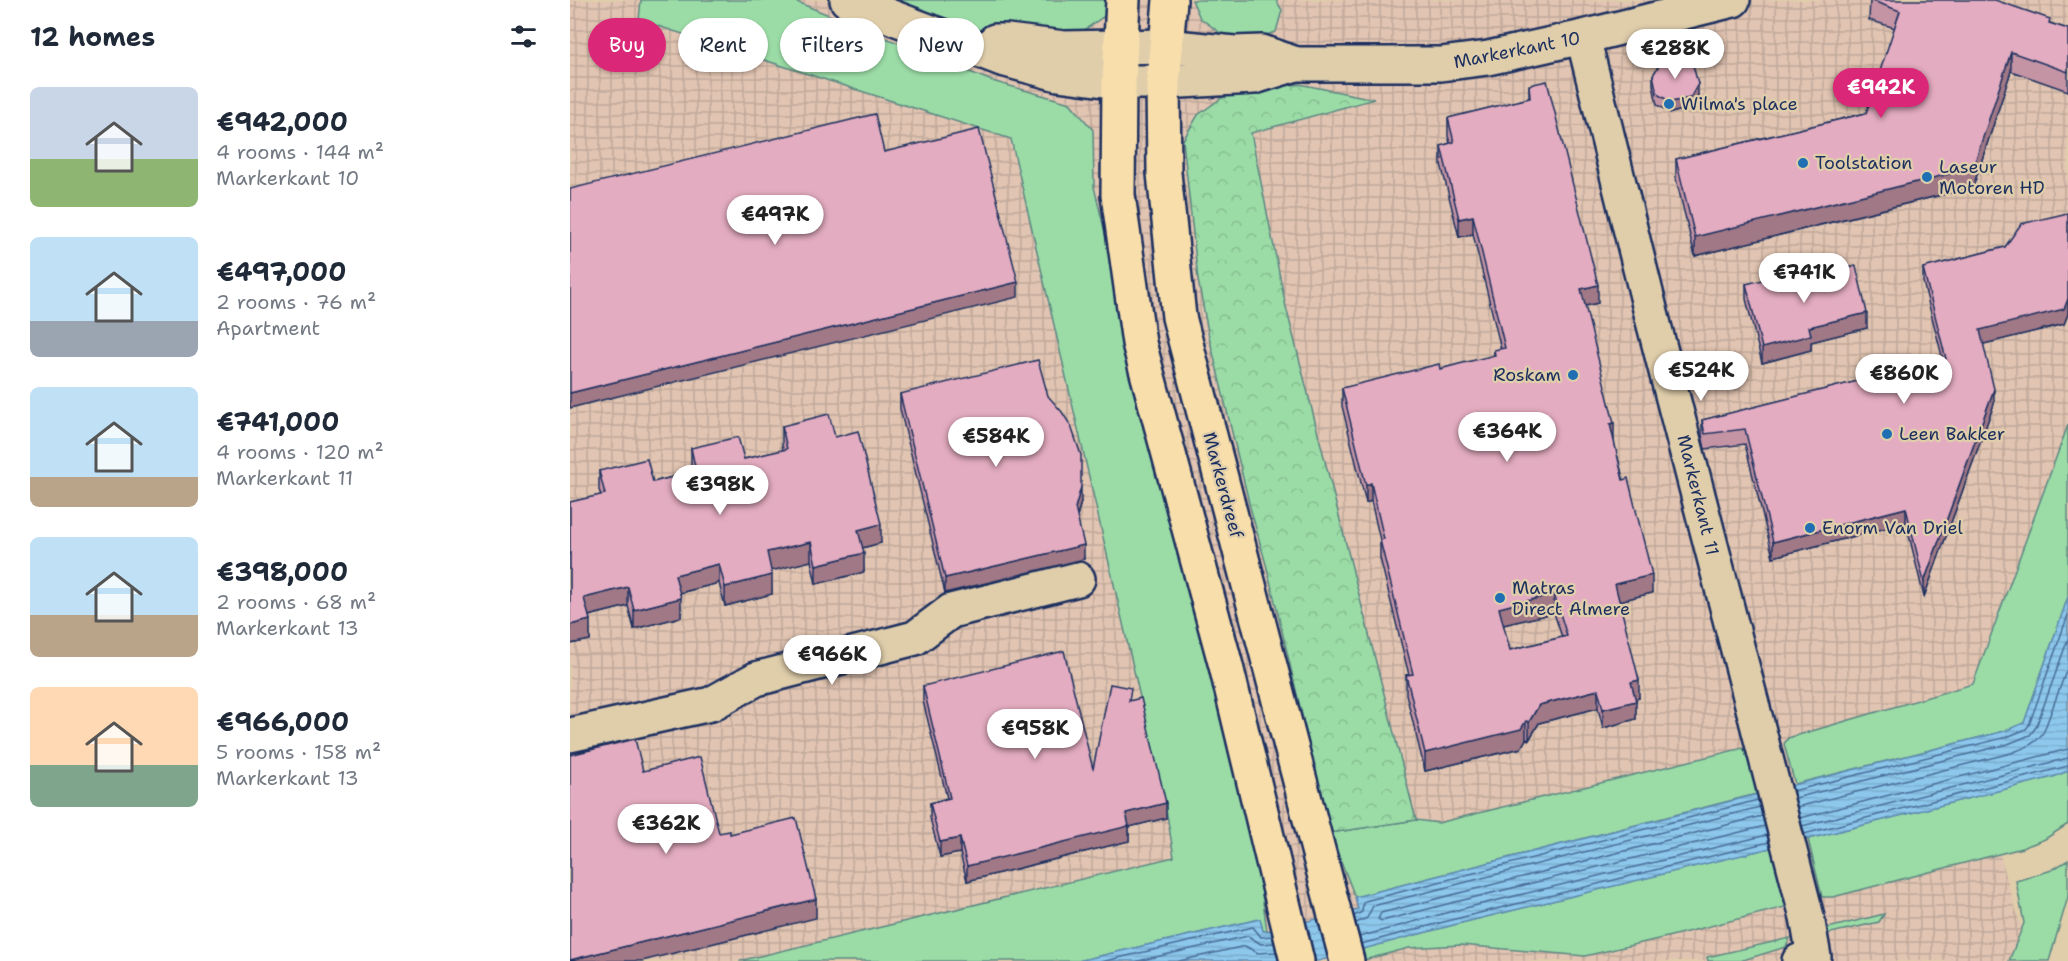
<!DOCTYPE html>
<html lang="en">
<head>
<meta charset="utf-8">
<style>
  body { margin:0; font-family:"Shantell Sans",sans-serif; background:#f2f2f3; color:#1f2937; height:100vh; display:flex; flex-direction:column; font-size:22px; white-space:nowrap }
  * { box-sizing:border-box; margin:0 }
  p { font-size:20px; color:#747a83 }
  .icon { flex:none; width:33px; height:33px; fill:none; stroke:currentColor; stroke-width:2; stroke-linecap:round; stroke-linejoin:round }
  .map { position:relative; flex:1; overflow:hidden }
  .side { display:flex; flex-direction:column; background:#fff; width:570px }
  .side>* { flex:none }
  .banner { position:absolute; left:18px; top:18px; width:570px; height:54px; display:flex; gap:12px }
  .price { position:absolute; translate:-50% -51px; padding:0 14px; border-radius:21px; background:#fff; color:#222; font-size:20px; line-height:39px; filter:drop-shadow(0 2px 3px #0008) }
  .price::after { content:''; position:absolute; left:50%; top:36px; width:18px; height:14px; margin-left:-9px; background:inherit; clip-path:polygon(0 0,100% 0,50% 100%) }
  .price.current { background:#db2777; color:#fff }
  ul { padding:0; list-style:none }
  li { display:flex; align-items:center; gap:18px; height:150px; padding:0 30px }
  li span { display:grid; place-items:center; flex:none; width:168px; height:120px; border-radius:9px; color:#555 }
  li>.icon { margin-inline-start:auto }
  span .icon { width:72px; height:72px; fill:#fffc; stroke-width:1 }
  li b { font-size:26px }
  h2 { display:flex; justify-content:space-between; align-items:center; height:72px; padding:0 30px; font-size:26px }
  .pill { padding:0 21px; border-radius:27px; background:#fff; box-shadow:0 2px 4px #0004; font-size:21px; line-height:54px }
  .pill.current { background:#db2777; color:#fff }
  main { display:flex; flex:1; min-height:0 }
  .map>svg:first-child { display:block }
  .industrial { fill:url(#industrial-grid) }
  .grass { fill:#9bdca6; stroke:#5b8682; stroke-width:1.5 }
  .forest { fill:url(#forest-crowns); stroke:#5b8682; stroke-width:1.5 }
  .water { fill:url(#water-rules); stroke:#5f8bb3; stroke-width:1.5 }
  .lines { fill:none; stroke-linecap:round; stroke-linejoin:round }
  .shore { stroke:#496c97; stroke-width:1.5 }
  .minor-casing { stroke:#1b2f5e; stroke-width:38 }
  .major-casing { stroke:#1b2f5e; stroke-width:38 }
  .minor { stroke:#e0ceab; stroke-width:33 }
  .major { stroke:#f8deab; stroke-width:33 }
  .wall { fill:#c494a5; stroke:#1b2f5e; stroke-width:1.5; fill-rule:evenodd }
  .shaded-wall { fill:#a07886; stroke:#1b2f5e; stroke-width:1.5 }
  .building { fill:#e4acc0; stroke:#1b2f5e; stroke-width:1.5; fill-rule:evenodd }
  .poi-dot { fill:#1f6fb2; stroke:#e0ceab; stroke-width:2 }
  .labels { text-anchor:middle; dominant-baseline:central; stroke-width:4.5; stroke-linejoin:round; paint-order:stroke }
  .street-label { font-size:18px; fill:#1b2f5e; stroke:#e0ceab }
  .poi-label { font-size:18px; fill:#1b2f5e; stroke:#e0ceab; text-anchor:start }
</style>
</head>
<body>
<main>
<section class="side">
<h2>12 homes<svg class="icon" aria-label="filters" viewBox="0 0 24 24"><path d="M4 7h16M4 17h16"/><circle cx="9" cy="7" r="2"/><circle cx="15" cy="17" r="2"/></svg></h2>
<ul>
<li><span style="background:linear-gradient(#c9d6e8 60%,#8fb573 0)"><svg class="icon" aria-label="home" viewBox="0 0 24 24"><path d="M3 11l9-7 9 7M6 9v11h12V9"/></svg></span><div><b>€942,000</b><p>4 rooms · 144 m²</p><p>Markerkant 10</p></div></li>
<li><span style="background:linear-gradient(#bfe0f5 70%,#9aa5b1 0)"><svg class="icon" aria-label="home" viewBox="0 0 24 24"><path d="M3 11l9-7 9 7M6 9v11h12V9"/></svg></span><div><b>€497,000</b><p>2 rooms · 76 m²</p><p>Apartment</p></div></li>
<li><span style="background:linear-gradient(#bfe0f5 75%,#b9a48a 0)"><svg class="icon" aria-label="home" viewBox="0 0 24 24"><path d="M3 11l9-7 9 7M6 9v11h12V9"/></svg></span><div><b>€741,000</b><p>4 rooms · 120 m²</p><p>Markerkant 11</p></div></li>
<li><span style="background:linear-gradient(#bfe0f5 65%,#b9a48a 0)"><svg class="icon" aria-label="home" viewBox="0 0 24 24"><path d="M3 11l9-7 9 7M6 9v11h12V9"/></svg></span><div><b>€398,000</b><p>2 rooms · 68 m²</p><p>Markerkant 13</p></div></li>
<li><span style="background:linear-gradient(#ffd9b3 65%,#7fa58c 0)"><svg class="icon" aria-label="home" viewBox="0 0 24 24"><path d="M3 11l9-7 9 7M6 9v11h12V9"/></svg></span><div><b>€966,000</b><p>5 rooms · 158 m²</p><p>Markerkant 13</p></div></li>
</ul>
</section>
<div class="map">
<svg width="1498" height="961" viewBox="0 0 1498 961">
  <defs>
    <pattern id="industrial-grid" width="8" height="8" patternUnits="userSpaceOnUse" patternTransform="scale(1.5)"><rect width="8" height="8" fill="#e1c4b1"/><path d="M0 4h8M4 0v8" fill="none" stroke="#c0a99b"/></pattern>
    <pattern id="forest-crowns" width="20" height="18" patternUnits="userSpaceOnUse" patternTransform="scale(1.5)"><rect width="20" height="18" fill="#9bdca6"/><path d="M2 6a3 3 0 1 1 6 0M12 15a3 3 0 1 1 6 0" fill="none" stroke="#85bd91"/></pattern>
    <pattern id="water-rules" width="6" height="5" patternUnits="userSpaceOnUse" patternTransform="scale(1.5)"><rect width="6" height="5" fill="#8dc8ec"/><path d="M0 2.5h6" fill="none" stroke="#79accd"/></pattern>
  </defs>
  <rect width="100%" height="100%" fill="#e0ceab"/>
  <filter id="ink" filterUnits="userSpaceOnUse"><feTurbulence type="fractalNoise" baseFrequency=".0167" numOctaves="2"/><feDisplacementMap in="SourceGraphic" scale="12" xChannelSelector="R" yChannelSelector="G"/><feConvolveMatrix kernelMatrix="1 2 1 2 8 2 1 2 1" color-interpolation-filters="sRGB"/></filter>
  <g filter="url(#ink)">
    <path class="industrial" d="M 0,0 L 1498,0 L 1498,436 L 1397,741 L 1461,961 L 0,961 Z"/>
    <g class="grass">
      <path d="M 71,0 L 222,0 L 422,81 L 500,103 L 523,130 L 524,187 L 688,865 L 697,931 L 693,931 L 690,919 L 508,961 L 169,961 L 604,857 L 597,815 L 576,723 L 441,139 L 69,20 Z"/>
      <path d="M 323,0 L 538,0 L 537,14 L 500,40 L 416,32 Z"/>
      <path d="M 622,0 L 706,0 L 712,10 L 706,32 L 679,40 L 652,34 L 630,18 Z"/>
      <path d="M 1498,425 L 1498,597 L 1454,723 L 1435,731 L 1225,784 L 1214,744 L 1218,738 L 1403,684 Z"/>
      <path d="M 1173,748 L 1194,792 L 785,897 L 760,833 L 846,820 L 868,823 Z"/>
      <path d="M 1498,771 L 1498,824 L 1475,839 L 1452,848 L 1263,897 L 1252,897 L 1238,839 L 1483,777 Z"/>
      <path d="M 1208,846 L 1223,905 L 1097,937 L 1015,956 L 891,945 L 839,948 L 790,961 L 759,961 L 758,958 L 887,924 Z"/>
      <path d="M 1498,860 L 1498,897 L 1479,961 L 1439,961 L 1454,923 L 1446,881 L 1482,870 Z"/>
      <path d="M 1314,914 L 1309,922 L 1252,935 L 1246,931 Z"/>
      <path d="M 1220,938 L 1216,947 L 1170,961 L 1138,961 L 1137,957 Z"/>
    </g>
    <path class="forest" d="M 729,84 L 804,99 L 681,133 L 716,307 L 846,820 L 760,833 L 697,568 L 680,507 L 638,332 L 628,280 L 613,140 L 628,115 L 657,94 Z"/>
    <path class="water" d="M 1498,597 L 1498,771 L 1483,777 L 1238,839 L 887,924 L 748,961 L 508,961 L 690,919 L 693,931 L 697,931 L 788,909 L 785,897 L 1435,731 L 1454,723 Z"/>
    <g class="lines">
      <g class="shore">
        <path d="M 1223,791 L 1437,737 L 1456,729 L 1459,725 L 1498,615"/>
        <path d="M 1225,798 L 1438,744 L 1460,735 L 1466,727 L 1498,639"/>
        <path d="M 1227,807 L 1441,753 C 1454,748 1467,744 1474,731 L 1498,666"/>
        <path d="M 1192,816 L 811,913 L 808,919 L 812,921 L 881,903 L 1195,826"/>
        <path d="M 1230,818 L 1498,749"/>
        <path d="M 1232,826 L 1498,758"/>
        <path d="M 1234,834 L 1498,766"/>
        <path d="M 784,916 L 792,912 L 793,903 L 795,901 L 1188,800"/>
        <path d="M 786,923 L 797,918 L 803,906 L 1190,807"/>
        <path d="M 789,937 L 883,911 L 1197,835"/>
        <path d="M 791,944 L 885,919 L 1199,842"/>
        <path d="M 535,961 L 683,927 L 691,937 L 702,936"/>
        <path d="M 568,961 L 678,936 L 691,944 L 704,943"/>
        <path d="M 609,961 L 675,946 L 688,953 L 706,952"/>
      </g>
      <defs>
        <g id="minor">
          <path d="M 277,0 L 432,59 L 488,74 L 549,82 L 593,82 L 684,77 L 726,64 L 871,64 L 918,58 L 1013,37 L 1163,0"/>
          <path d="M 1013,37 L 1083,321 L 1237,917 L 1244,957 L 1229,961"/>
          <path d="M 425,41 L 437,41 L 494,48 L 596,46 L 664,53 L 692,52 L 726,64"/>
          <path d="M 0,735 L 141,704 L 186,679 L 345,638 L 381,611 L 508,579"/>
        </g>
        <g id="major">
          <path d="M 553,0 L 549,82 L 548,195 L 569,343 L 656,666 L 727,961"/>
          <path d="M 600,0 L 593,82 L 594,173 L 609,317 L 777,961"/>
        </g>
      </defs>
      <use href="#minor" class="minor-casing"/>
      <use href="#major" class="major-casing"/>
      <use href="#minor" class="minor"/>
      <use href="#major" class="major"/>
    </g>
    <g class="wall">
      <path d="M 1300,0 L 1480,23 L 1498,29 L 1498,91 L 1441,71 L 1403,187 L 1125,256 L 1106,179 L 1106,159 L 1296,113 L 1325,28 L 1299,20 Z"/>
      <path d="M 1083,75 L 1128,95 L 1120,108 L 1101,113 L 1087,105 L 1083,85 Z"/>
      <path d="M 959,85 L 1028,303 L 1015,306 L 1044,442 L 1082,593 L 1049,601 L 1069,698 L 1065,699 L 1066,719 L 1033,728 L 1028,708 L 969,723 L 959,740 L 956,739 L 951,748 L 855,771 L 836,694 L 836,675 L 839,675 L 810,558 L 810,540 L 801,501 L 796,503 L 772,406 L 772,388 L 870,369 L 924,356 L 924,350 L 931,349 L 903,234 L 889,237 L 871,164 L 871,146 L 880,143 L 878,136 L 878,118 L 959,98 ZM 984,613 L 992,637 L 940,650 L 933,625 Z"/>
      <path d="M 1498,213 L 1498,314 L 1494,324 L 1413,344 L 1424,404 L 1354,597 L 1336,523 L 1203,557 L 1175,444 L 1135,449 L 1132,435 L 1132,420 L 1373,360 L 1353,282 L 1353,268 L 1435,247 Z"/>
      <path d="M 1228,280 L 1297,328 L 1241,342 L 1241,350 L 1192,363 L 1176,299 L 1176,284 Z"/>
      <path d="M 330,394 L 478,396 L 511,502 L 507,516 L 514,559 L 375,593 L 330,409 Z"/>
      <path d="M 212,426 L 265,437 L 311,543 L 292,548 L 294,572 L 246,584 L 241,561 L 201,570 L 202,594 L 155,606 L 149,583 L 110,593 L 111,617 L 64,629 L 58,606 L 19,616 L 20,640 L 0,644 L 0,502 L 31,495 L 29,490 L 29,471 L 83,482 L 122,472 L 121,468 L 121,448 L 174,459 L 213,450 L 212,445 Z"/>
      <path d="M 353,686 L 523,769 L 561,701 L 596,818 L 559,827 L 559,841 L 397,881 L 390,853 L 370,857 L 360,818 L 360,803 L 377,798 L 353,701 Z"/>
    </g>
    <g class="shaded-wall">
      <path d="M 1441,52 L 1441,71 L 1403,187 L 1125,256 L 1125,237 Z"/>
      <path d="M 1128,84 L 1128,95 L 1120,108 L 1101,113 L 1101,102 Z"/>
      <path d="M 903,216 L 903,234 L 889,237 L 889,219 Z"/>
      <path d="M 448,282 L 448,297 L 0,408 L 0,393 Z"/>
      <path d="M 1028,285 L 1028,303 L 1011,307 L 1011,289 Z"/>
      <path d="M 1498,299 L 1498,314 L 1494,324 L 1410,345 L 1410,330 Z"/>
      <path d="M 1297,313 L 1297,328 L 1241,342 L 1241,350 L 1192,363 L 1192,348 L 1239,327 Z"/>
      <path d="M 1424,389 L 1424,404 L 1354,597 L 1354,582 Z"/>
      <path d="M 1044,423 L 1044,441 L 1040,443 L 1040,424 Z"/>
      <path d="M 801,483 L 801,501 L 796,503 L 796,485 Z"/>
      <path d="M 511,487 L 511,502 L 505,523 L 505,508 Z"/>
      <path d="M 1336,508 L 1336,523 L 1203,557 L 1203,542 Z"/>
      <path d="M 311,524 L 311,543 L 288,549 L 288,530 Z"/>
      <path d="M 241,542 L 241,561 L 197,572 L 197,552 Z"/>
      <path d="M 514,545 L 514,559 L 375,593 L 375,578 Z"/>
      <path d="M 294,553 L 294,572 L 246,584 L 246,565 Z"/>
      <path d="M 149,564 L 149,583 L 105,594 L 105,575 Z"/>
      <path d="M 202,575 L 202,594 L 155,606 L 155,587 Z"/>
      <path d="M 1082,575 L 1082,593 L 1045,602 L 1045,584 Z"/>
      <path d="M 58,587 L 58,606 L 14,617 L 14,598 Z"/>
      <path d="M 984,594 L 984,613 L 929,626 L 929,608 Z"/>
      <path d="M 111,598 L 111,617 L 64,629 L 64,610 Z"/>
      <path d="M 20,620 L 20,640 L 0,644 L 0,625 Z"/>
      <path d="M 1069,680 L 1069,698 L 1061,701 L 1061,682 Z"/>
      <path d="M 1028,690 L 1028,708 L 969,723 L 959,740 L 959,722 L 969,705 Z"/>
      <path d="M 1066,701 L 1066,719 L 1033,728 L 1033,709 Z"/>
      <path d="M 956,721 L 956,739 L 951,748 L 855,771 L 855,753 Z"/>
      <path d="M 596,803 L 596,818 L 559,827 L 559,841 L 397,881 L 397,866 L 556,813 Z"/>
      <path d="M 390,838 L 390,853 L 370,857 L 370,842 Z"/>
      <path d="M 246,899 L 246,918 L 72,961 L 0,961 L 0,960 Z"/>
    </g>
    <g class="building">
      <path d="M 1300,0 L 1425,0 L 1480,19 L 1479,23 L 1498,29 L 1498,72 L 1441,52 L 1403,168 L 1125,237 L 1106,159 L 1296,113 L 1330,11 Z"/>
      <path d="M 1110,57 L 1123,65 L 1128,84 L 1120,98 L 1101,102 L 1087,94 L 1083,75 L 1091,62 Z"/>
      <path d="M 977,81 L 1028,285 L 1011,289 L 1044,423 L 1040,424 L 1053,480 L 1058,478 L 1082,575 L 1045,584 L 1069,680 L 1061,682 L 1066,701 L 1033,709 L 1028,690 L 969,705 L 959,722 L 956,721 L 951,729 L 855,753 L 836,675 L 843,674 L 810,540 L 814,539 L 801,483 L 796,485 L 772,388 L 869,364 L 870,369 L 889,364 L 925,355 L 924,350 L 935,348 L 903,216 L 889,219 L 871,146 L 884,142 L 878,118 L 960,98 L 959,85 ZM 984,594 L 997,636 L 940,650 L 929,608 Z"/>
      <path d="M 305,114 L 314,152 L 409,129 L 448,282 L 0,393 L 0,189 Z"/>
      <path d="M 1498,213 L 1498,299 L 1494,309 L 1410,330 L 1424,389 L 1354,582 L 1336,508 L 1203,542 L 1175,429 L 1135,434 L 1132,420 L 1376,359 L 1353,268 L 1435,247 L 1451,224 Z"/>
      <path d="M 1286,266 L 1297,313 L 1239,327 L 1241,335 L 1192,348 L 1176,284 L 1225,272 L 1228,280 Z"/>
      <path d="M 468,360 L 478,396 L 492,412 L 501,426 L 511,455 L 511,487 L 505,508 L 514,545 L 375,578 L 330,394 Z"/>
      <path d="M 259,414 L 265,437 L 288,431 L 311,524 L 288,530 L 294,553 L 246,565 L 241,542 L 197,552 L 202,575 L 155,587 L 149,564 L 105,575 L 111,598 L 64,610 L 58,587 L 14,598 L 20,620 L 0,625 L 0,502 L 35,494 L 29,471 L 77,459 L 83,482 L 126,471 L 121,448 L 168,437 L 174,459 L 217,449 L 212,426 Z"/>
      <path d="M 494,651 L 523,769 L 540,684 L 561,688 L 559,701 L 571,698 L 596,803 L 556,813 L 559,826 L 397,866 L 390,838 L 370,842 L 360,803 L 380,798 L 353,686 Z"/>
      <path d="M 65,739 L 73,771 L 130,757 L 149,833 L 160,831 L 160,834 L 226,818 L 246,899 L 0,960 L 0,755 Z"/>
    </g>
  </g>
  <g class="poi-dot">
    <circle cx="1099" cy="104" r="6"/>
    <circle cx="1233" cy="163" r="6"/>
    <circle cx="1357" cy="177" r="6"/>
    <circle cx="1003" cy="375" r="6"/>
    <circle cx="1317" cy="434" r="6"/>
    <circle cx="1240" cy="528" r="6"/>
    <circle cx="930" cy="598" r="6"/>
  </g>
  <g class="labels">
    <g class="street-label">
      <text transform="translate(947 50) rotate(-11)">Markerkant 10</text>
      <text transform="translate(653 485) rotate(75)">Markerdreef</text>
      <text transform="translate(1128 495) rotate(76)">Markerkant 11</text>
    </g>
    <g class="poi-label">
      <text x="1111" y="104">Wilma's place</text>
      <text x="1245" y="163">Toolstation</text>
      <text x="1369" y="167">Laseur<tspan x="1369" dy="21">Motoren HD</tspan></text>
      <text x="991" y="375" text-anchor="end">Roskam</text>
      <text x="1329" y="434">Leen Bakker</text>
      <text x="1252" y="528">Enorm Van Driel</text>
      <text x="942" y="588">Matras<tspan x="942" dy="21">Direct Almere</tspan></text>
    </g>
  </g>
</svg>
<b class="price" style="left:1105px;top:80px">€288K</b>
<b class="price current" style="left:1311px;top:119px">€942K</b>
<b class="price" style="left:205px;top:246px">€497K</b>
<b class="price" style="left:1234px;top:304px">€741K</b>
<b class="price" style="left:1131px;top:402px">€524K</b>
<b class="price" style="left:1334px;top:405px">€860K</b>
<b class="price" style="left:937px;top:463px">€364K</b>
<b class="price" style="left:426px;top:468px">€584K</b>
<b class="price" style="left:150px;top:516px">€398K</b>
<b class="price" style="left:262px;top:686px">€966K</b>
<b class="price" style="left:465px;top:760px">€958K</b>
<b class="price" style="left:96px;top:855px">€362K</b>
<div class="banner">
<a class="pill current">Buy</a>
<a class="pill">Rent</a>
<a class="pill">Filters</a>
<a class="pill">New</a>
</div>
</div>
</main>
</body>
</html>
